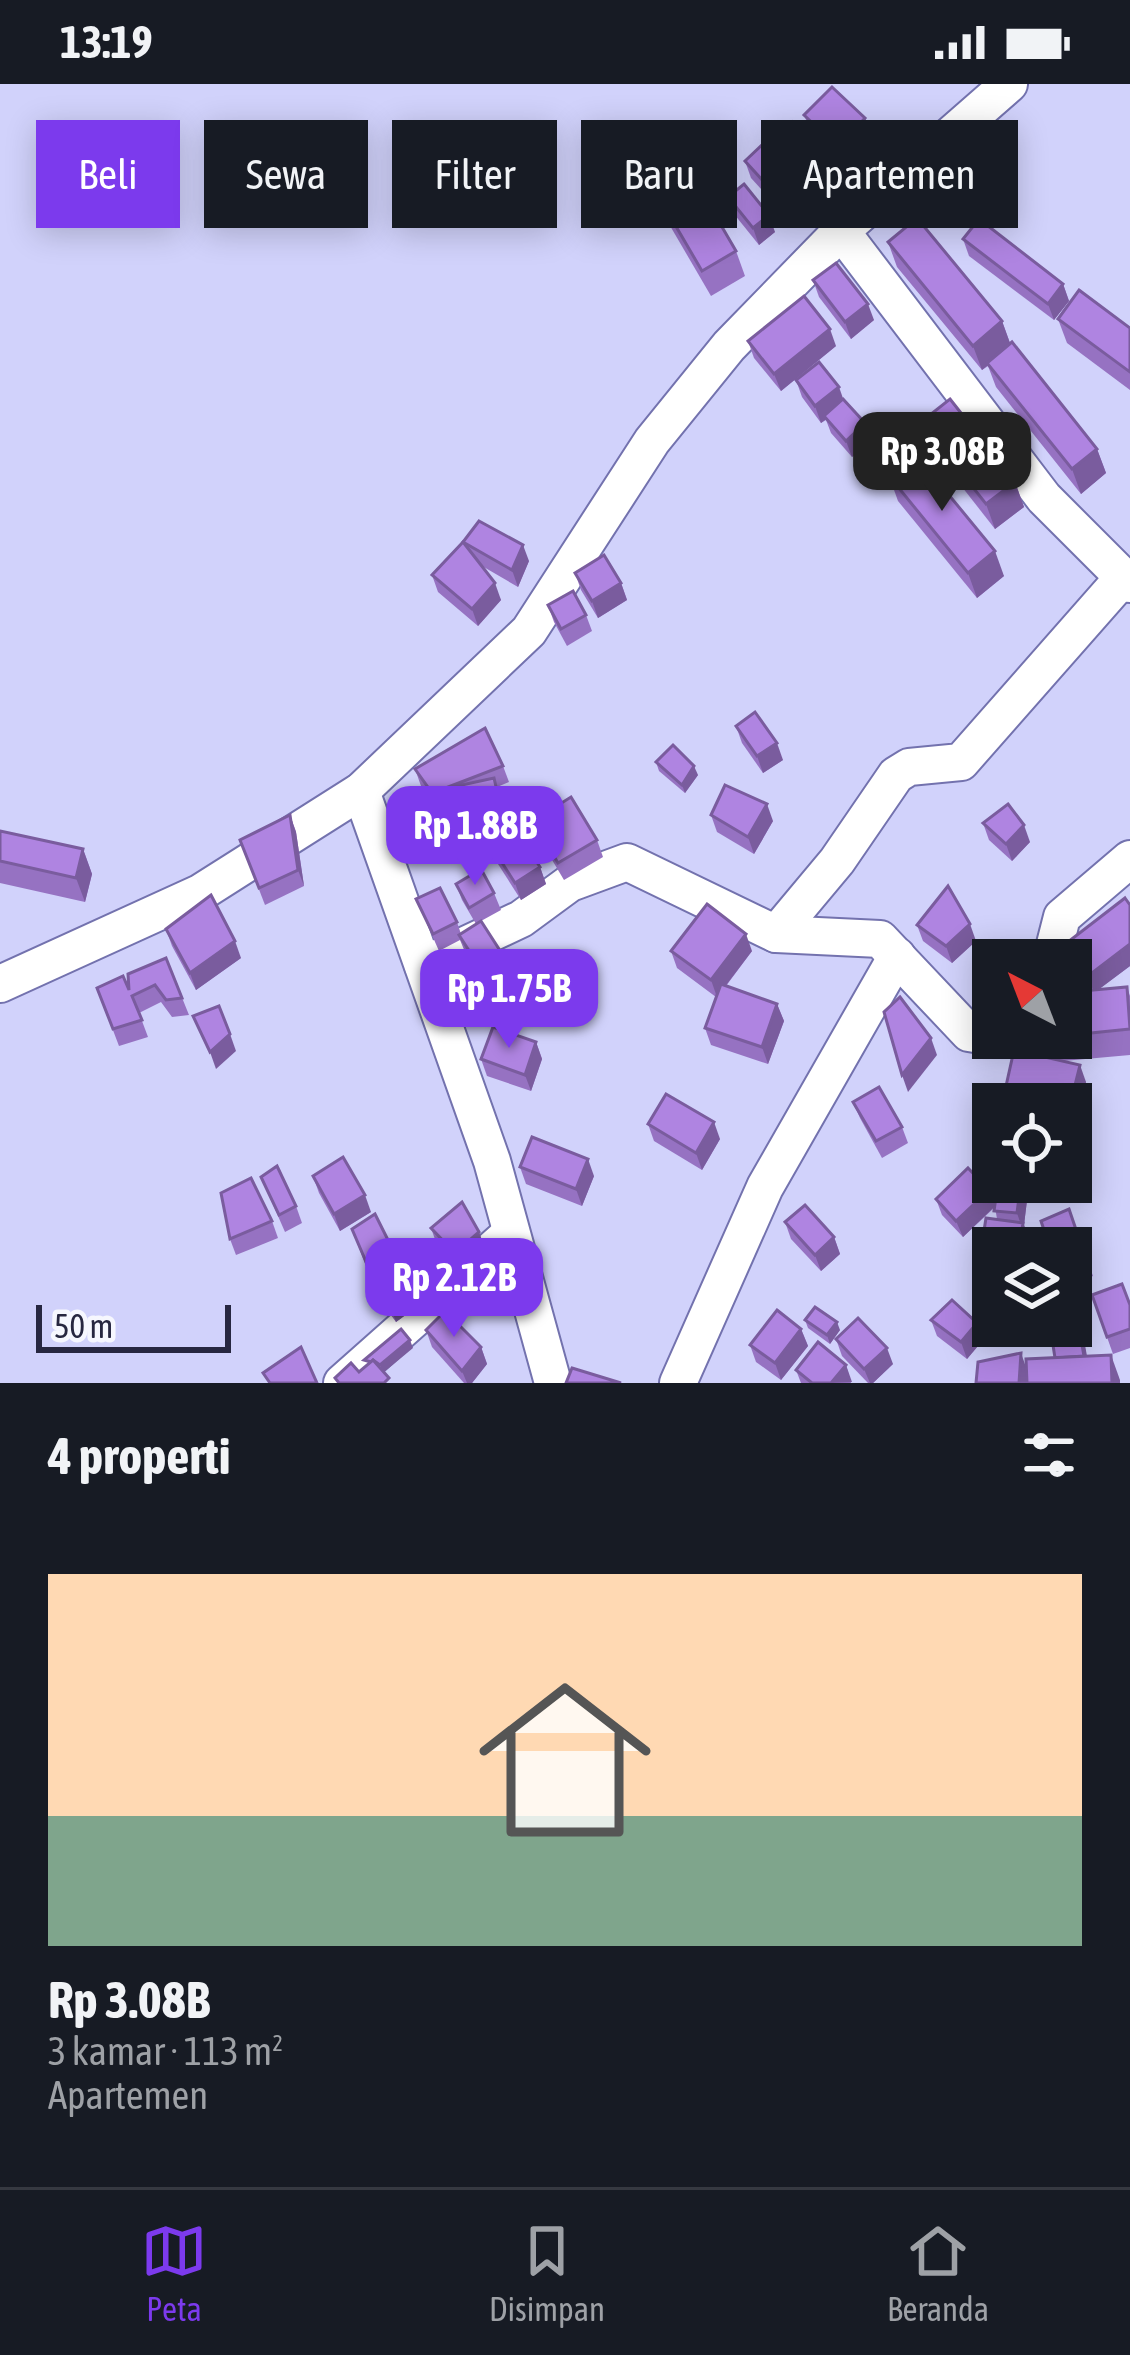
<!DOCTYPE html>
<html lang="id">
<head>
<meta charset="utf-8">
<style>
  body { margin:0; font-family:"Asap Condensed",sans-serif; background:#20242c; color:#f1f3f6; height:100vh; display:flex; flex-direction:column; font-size:45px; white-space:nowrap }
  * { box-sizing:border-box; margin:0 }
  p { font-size:39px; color:#9ea1a6 }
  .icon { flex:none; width:66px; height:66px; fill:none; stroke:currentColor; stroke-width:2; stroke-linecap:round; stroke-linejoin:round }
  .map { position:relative; height:1299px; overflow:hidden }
  .sheet { display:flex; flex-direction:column; background:#171b24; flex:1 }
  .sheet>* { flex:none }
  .hud { position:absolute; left:36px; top:36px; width:1059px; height:108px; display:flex; gap:24px }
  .needle { width:78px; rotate:318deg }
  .tools { position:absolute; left:972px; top:855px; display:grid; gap:24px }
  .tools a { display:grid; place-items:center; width:120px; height:120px; border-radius:0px; background:#171b24; box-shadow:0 6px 30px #0003; font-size:60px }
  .scale { position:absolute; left:36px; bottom:30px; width:195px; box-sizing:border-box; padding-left:12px; border:6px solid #272740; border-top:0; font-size:33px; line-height:42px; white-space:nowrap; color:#272740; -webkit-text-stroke:9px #f6f7fe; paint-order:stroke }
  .price { position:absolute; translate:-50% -102px; padding:0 27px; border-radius:24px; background:#7c3aed; color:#fff; font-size:39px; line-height:78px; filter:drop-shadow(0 3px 6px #0008) }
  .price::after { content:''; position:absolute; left:50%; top:72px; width:36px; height:27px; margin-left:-18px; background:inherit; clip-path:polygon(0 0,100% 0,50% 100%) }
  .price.active { background:#222; color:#fff }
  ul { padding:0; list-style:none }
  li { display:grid; align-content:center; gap:24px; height:636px; padding:0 48px }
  li span { display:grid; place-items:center; height:372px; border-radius:0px; color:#555 }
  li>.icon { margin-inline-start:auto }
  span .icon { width:216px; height:216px; fill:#fffc; stroke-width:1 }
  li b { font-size:51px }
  h2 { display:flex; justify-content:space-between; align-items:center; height:144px; padding:0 48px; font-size:51px }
  .tag { padding:0 42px; border-radius:0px; background:#171b24; box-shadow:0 6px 30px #0003; font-size:42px; line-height:108px }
  .tag.active { background:#7c3aed; color:#fff }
  .status { display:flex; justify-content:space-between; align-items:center; height:84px; padding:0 60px; background:#171b24; direction:ltr }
  .status svg { height:33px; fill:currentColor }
  .dock { display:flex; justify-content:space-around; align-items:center; height:168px; border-top:3px solid #363941; background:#171b24; font-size:33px; color:#9ea1a6 }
  .dock a { display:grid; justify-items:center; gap:6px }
  .dock .active { color:#7c3aed }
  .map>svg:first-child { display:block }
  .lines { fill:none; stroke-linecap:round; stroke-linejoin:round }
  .minor-casing { stroke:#7372ae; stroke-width:40 }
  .minor { stroke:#fff; stroke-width:36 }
  .wall { fill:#9672c2 }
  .shaded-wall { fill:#7a5c9e }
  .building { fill:#af84e1; stroke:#7a5c9e; stroke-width:3 }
</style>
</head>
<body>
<div class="status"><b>13:19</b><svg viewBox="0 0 49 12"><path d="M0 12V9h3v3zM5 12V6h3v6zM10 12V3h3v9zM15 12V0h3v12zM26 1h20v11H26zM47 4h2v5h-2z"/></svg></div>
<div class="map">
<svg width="1130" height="1299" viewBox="0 0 1130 1299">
  <rect width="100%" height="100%" fill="#d1d2fb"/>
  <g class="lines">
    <defs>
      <g id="minor">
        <path d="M 841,147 L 1044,414 L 1130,500"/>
        <path d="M 361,707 L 492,1077 L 553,1299"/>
        <path d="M 776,850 L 837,777 L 896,691 L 909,683 L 961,678 L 1123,494"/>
        <path d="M 1051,876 L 1062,833 L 1130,775"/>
        <path d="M 423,881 L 521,835 L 570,799 L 627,778 L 776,850 L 880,855 L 969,949 L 993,953"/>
        <path d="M 0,900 L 200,809 L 361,707 L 529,547 L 652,357 L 729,262 L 841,147 L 1009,0"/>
        <path d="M 342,1299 L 511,1149"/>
        <path d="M 678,1299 L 765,1103 L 897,872"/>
      </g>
    </defs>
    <use href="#minor" class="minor-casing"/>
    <use href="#minor" class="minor"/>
  </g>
  <g class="wall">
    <path d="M 804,31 L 865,34 L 871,51 L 844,80 L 811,47 Z"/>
    <path d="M 774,55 L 829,89 L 812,105 L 780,72 Z"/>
    <path d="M 745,77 L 802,106 L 808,123 L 791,138 L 751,94 Z"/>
    <path d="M 728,113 L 775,148 L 759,161 L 734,130 Z"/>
    <path d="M 660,115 L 736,167 L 745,192 L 711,212 L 669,140 Z"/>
    <path d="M 963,155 L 1063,200 L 1069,217 L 1054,236 L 969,172 Z"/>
    <path d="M 888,158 L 1002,237 L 1010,259 L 1097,365 L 1106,389 L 1081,410 L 996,303 L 988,282 L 982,286 L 897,183 Z"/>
    <path d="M 813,196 L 874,236 L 851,255 L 819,213 Z"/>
    <path d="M 1058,235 L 1130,244 L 1130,306 L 1067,259 Z"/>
    <path d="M 748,257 L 836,262 L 781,307 L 754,274 Z"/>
    <path d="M 796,296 L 844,315 L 871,356 L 852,373 L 831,349 L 826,336 L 821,339 L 802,313 Z"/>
    <path d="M 921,338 L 1015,398 L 1024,423 L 995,445 L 930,362 Z"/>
    <path d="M 889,392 L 1004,492 L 977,514 L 898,417 Z"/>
    <path d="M 463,458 L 529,477 L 518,503 L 482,482 L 501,516 L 478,542 L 438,508 L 432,491 Z"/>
    <path d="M 575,489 L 621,499 L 627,516 L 598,534 L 581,506 Z"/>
    <path d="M 548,521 L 586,531 L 592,547 L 567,562 L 554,538 Z"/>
    <path d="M 736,642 L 783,676 L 763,689 L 742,659 Z"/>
    <path d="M 656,678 L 698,691 L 685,709 L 659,687 Z"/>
    <path d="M 503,682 L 509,698 L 497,703 L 506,737 L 444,752 L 435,721 L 421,702 L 415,685 Z"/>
    <path d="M 290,731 L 296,748 L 304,802 L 265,821 L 240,756 Z"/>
    <path d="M 711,731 L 773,737 L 754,770 L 717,748 Z"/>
    <path d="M 533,737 L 597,756 L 603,773 L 564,796 L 539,754 Z"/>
    <path d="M 983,739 L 1030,758 L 1012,777 L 989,756 Z"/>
    <path d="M 0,747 L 83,765 L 92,790 L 85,818 L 0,799 Z"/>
    <path d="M 492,763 L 540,783 L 546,800 L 521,816 L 498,780 Z"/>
    <path d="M 456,800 L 494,809 L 501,826 L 481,837 L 517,893 L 523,909 L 501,924 L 465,868 L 460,856 L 439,867 L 416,815 L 457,838 L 461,850 L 476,840 L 462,816 Z"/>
    <path d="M 1130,821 L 1130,882 L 1099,905 L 1127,903 L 1130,912 L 1130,971 L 1063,977 L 1086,998 L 1077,1034 L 1071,1033 L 1071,1020 L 1012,1019 L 1006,1002 L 1049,974 L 1042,954 L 1071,954 L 1071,908 L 1092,906 L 1071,878 L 1064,861 Z"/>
    <path d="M 917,841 L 976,857 L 952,879 L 923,857 Z"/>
    <path d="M 166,845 L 241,874 L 196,906 L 172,862 Z"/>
    <path d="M 671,867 L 752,867 L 726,902 L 777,920 L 784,937 L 768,980 L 711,961 L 705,944 L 716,913 L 677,884 Z"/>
    <path d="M 166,874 L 189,931 L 172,933 L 161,918 L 139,929 L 148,953 L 119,962 L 97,904 L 129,906 Z"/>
    <path d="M 536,958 L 542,975 L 531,1007 L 487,992 L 481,975 Z"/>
    <path d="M 853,1018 L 902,1043 L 908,1059 L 882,1074 L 860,1034 Z"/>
    <path d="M 648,1040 L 720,1055 L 702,1086 L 654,1057 Z"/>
    <path d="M 520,1083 L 594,1092 L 582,1122 L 526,1100 Z"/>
    <path d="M 313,1092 L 371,1128 L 340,1147 L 319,1109 Z"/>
    <path d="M 261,1093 L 296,1122 L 302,1139 L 285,1148 Z"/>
    <path d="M 1028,1108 L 1024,1141 L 1029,1155 L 1028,1164 L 993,1164 L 993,1183 L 987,1182 L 981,1166 L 997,1135 L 995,1123 L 963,1153 L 942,1131 L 936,1115 L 995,1121 Z"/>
    <path d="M 1069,1125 L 1093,1192 L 1071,1201 L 1071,1164 Z"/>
    <path d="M 272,1137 L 278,1154 L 236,1171 L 230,1155 Z"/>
    <path d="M 785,1138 L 834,1153 L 840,1170 L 821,1187 L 791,1155 Z"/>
    <path d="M 431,1144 L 479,1148 L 485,1165 L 461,1186 L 437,1161 Z"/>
    <path d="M 352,1145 L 394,1168 L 400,1185 L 422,1219 L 396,1238 L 377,1212 Z"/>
    <path d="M 1092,1211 L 1130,1221 L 1130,1264 L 1113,1270 Z"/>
    <path d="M 805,1236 L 840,1246 L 830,1260 L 808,1244 Z"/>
    <path d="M 931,1236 L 983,1256 L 967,1275 L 937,1252 Z"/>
    <path d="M 801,1245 L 808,1262 L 781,1296 L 756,1278 L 750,1261 Z"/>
    <path d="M 426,1246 L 481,1263 L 487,1280 L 472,1299 L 464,1299 L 432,1263 Z"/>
    <path d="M 836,1255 L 893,1280 L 873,1299 L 868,1299 L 842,1272 Z"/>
    <path d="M 846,1281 L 851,1299 L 801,1299 L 796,1286 Z"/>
  </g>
  <g class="shaded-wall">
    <path d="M 865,34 L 871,51 L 844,80 L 838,63 Z"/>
    <path d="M 823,72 L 829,89 L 812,105 L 806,88 Z"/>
    <path d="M 802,106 L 808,123 L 791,138 L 785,121 Z"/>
    <path d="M 769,131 L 775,148 L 759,161 L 753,144 Z"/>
    <path d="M 1063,200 L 1069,217 L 1054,236 L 1048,220 Z"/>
    <path d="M 868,220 L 874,236 L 851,255 L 845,238 Z"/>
    <path d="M 1002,237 L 1011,262 L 982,286 L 973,262 Z"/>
    <path d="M 830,245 L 836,262 L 781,307 L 774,290 Z"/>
    <path d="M 839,303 L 845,320 L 821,339 L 815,322 Z"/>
    <path d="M 865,339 L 871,356 L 852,373 L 846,357 Z"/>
    <path d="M 1097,365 L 1106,389 L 1081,410 L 1072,385 Z"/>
    <path d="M 1015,398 L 1024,423 L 995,445 L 986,420 Z"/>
    <path d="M 523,461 L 529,477 L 518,503 L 512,486 Z"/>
    <path d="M 995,467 L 1004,492 L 977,514 L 968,489 Z"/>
    <path d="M 495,499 L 501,516 L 478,542 L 472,525 Z"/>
    <path d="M 621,499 L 627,516 L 598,534 L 592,517 Z"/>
    <path d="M 777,659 L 783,676 L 763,689 L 757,672 Z"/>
    <path d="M 694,682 L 698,691 L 685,709 L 682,701 Z"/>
    <path d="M 767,720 L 773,737 L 754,770 L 748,753 Z"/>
    <path d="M 290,731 L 296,748 L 304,802 L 298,786 Z"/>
    <path d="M 1024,741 L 1030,758 L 1012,777 L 1006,760 Z"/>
    <path d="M 83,765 L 92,790 L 85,818 L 76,794 Z"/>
    <path d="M 540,783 L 546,800 L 521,816 L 515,799 Z"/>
    <path d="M 970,840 L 976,857 L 952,879 L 946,862 Z"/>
    <path d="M 746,850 L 752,867 L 717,913 L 711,896 Z"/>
    <path d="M 235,857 L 241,874 L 196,906 L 190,889 Z"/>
    <path d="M 1130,860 L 1130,882 L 1094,909 L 1088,892 Z"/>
    <path d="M 517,893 L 523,909 L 501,924 L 495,907 Z"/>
    <path d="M 777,920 L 784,937 L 768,980 L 762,963 Z"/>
    <path d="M 230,950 L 236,967 L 216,985 L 210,968 Z"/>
    <path d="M 931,954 L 937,971 L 908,1008 L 902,991 Z"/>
    <path d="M 536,958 L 542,975 L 531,1007 L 525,991 Z"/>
    <path d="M 1080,981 L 1086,998 L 1077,1034 L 1071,1017 Z"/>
    <path d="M 714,1038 L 720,1055 L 702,1086 L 696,1069 Z"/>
    <path d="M 588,1075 L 594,1092 L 582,1122 L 576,1105 Z"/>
    <path d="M 1021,1098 L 1024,1098 L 1028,1108 L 1024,1141 L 1029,1155 L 1028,1164 L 1019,1164 L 1022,1144 L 1017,1129 Z"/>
    <path d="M 989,1106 L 995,1122 L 963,1153 L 956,1137 Z"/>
    <path d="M 365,1111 L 371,1128 L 340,1147 L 334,1130 Z"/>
    <path d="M 479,1148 L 485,1165 L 461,1186 L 455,1169 Z"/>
    <path d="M 834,1153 L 840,1170 L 821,1187 L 815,1171 Z"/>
    <path d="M 415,1202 L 422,1219 L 396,1238 L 390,1221 Z"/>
    <path d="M 1076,1228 L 1082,1245 L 1090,1288 L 1084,1272 Z"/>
    <path d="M 837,1238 L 840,1246 L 830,1260 L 827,1251 Z"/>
    <path d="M 977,1239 L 983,1256 L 967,1275 L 961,1258 Z"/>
    <path d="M 801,1245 L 808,1262 L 781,1296 L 775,1279 Z"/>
    <path d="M 410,1256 L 413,1264 L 383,1289 L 380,1281 Z"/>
    <path d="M 481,1263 L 487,1280 L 472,1299 L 467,1299 L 462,1287 Z"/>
    <path d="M 887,1264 L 893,1280 L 873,1299 L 870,1299 L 864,1285 Z"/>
    <path d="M 1021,1269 L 1027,1286 L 1026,1299 L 1019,1299 Z"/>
    <path d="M 1111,1271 L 1120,1296 L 1120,1299 L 1112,1299 Z"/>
    <path d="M 846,1281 L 852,1298 L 831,1299 Z"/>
  </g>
  <g class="building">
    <path d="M 832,3 L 865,34 L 838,63 L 804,31 Z"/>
    <path d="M 792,38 L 823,72 L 806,88 L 774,55 Z"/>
    <path d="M 762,61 L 802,106 L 785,121 L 745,77 Z"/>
    <path d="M 694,95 L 736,167 L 702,187 L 660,115 Z"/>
    <path d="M 744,100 L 769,131 L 753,144 L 728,113 Z"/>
    <path d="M 917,134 L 1002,237 L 973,262 L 888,158 Z"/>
    <path d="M 979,135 L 1063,200 L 1048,220 L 963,155 Z"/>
    <path d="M 836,179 L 868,220 L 845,238 L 813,196 Z"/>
    <path d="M 1079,206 L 1130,244 L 1130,288 L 1058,235 Z"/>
    <path d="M 804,212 L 830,245 L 774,290 L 748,257 Z"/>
    <path d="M 1012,258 L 1097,365 L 1072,385 L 987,279 Z"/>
    <path d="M 819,278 L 839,303 L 815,322 L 796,296 Z"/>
    <path d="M 843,315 L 865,339 L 846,357 L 824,332 Z"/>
    <path d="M 950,315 L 1015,398 L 986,420 L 921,338 Z"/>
    <path d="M 916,371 L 995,467 L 968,489 L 889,392 Z"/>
    <path d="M 479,437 L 523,461 L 512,486 L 463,458 Z"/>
    <path d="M 463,458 L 495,499 L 472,525 L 432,491 Z"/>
    <path d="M 604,471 L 621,499 L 592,517 L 575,489 Z"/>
    <path d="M 573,507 L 586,531 L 561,545 L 548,521 Z"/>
    <path d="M 755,628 L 777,659 L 757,672 L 736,642 Z"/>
    <path d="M 485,644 L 503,682 L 443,705 L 494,694 L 500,720 L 438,735 L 432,709 L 415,685 Z"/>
    <path d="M 673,661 L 694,682 L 682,701 L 656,678 Z"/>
    <path d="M 725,701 L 767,720 L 748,753 L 711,731 Z"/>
    <path d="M 571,713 L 597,756 L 558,779 L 533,737 Z"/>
    <path d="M 1008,720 L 1024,741 L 1006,760 L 983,739 Z"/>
    <path d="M 290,731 L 298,786 L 259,804 L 240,756 Z"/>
    <path d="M 0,747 L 83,765 L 76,794 L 0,777 Z"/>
    <path d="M 517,747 L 540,783 L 515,799 L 492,763 Z"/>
    <path d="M 481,785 L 494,809 L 469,824 L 456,800 Z"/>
    <path d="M 948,802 L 970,840 L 946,862 L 917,841 Z"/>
    <path d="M 440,804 L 457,838 L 433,850 L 416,815 Z"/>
    <path d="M 211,811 L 235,857 L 190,889 L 166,845 Z"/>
    <path d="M 1125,814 L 1130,821 L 1130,860 L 1088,892 L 1064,861 Z"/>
    <path d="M 707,820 L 746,850 L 711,896 L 671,867 Z"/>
    <path d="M 481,837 L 517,893 L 495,907 L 459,851 Z"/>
    <path d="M 166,874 L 182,914 L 166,916 L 155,901 L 132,912 L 142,936 L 113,945 L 97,904 L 123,892 L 129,906 L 128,890 Z"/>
    <path d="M 721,900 L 777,920 L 762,963 L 705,944 Z"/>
    <path d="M 1127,903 L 1130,945 L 1071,951 L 1071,908 Z"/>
    <path d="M 900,913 L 931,954 L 902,991 L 884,928 Z"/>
    <path d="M 219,922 L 230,950 L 210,968 L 193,932 Z"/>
    <path d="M 493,943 L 536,958 L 525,991 L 481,975 Z"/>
    <path d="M 1014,966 L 1080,981 L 1071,1017 L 1006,1002 Z"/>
    <path d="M 879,1003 L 902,1043 L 876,1057 L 853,1018 Z"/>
    <path d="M 666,1010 L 714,1038 L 696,1069 L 648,1040 Z"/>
    <path d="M 532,1053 L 588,1075 L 576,1105 L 520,1083 Z"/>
    <path d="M 343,1073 L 365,1111 L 334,1130 L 313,1092 Z"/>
    <path d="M 277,1082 L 296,1122 L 279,1131 L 261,1093 Z"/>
    <path d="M 968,1084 L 989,1106 L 956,1137 L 936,1115 Z"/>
    <path d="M 251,1094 L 272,1137 L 230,1155 L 221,1109 Z"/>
    <path d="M 998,1098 L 1021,1098 L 1017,1129 L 994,1127 Z"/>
    <path d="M 462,1118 L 479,1148 L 455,1169 L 431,1144 Z"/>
    <path d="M 805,1121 L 834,1153 L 815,1171 L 785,1138 Z"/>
    <path d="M 1069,1125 L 1086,1175 L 1071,1181 L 1071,1164 L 1050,1164 L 1041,1137 Z"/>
    <path d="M 375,1130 L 394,1168 L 367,1180 L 352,1145 Z"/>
    <path d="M 986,1134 L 1023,1139 L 1019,1164 L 993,1164 L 993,1167 L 981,1166 Z"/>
    <path d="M 387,1171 L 415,1202 L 390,1221 L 371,1195 Z"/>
    <path d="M 1122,1200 L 1130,1221 L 1130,1245 L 1107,1253 L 1092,1211 Z"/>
    <path d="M 952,1216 L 977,1239 L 961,1258 L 931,1236 Z"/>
    <path d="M 815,1223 L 837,1238 L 827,1251 L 805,1236 Z"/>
    <path d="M 777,1226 L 801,1245 L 775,1279 L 750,1261 Z"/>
    <path d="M 445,1227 L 481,1263 L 462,1287 L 426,1246 Z"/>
    <path d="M 1076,1228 L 1084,1272 L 1055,1274 L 1050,1242 L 1071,1242 L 1071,1229 Z"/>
    <path d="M 858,1234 L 887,1264 L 864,1285 L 836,1255 Z"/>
    <path d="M 401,1245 L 410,1256 L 380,1281 L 373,1276 L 371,1278 L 364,1276 Z"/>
    <path d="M 818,1258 L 846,1281 L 831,1299 L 812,1299 L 796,1286 Z"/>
    <path d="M 301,1263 L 317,1299 L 270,1299 L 263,1289 Z"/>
    <path d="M 1021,1269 L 1019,1299 L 976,1299 L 978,1278 Z"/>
    <path d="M 1111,1271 L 1112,1299 L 1027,1299 L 1026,1275 Z"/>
    <path d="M 373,1276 L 389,1294 L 384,1299 L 339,1299 L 335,1294 L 351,1279 L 359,1288 Z"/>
    <path d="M 572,1284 L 621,1299 L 566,1299 Z"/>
  </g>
</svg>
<div class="tools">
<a><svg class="needle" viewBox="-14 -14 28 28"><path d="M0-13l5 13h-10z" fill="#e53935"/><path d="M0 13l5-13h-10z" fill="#9ea1a6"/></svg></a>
<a><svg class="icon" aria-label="locate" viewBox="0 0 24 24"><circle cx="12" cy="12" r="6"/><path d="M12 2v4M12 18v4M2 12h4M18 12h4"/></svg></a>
<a><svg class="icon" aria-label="layers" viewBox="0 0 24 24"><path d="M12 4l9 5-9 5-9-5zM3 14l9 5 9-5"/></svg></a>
</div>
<div class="scale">50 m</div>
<b class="price active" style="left:942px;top:430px">Rp 3.08B</b>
<b class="price" style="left:475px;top:804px">Rp 1.88B</b>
<b class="price" style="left:509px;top:967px">Rp 1.75B</b>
<b class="price" style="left:454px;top:1256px">Rp 2.12B</b>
<div class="hud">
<a class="tag active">Beli</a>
<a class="tag">Sewa</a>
<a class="tag">Filter</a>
<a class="tag">Baru</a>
<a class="tag">Apartemen</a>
</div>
</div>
<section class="sheet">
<h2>4 properti<svg class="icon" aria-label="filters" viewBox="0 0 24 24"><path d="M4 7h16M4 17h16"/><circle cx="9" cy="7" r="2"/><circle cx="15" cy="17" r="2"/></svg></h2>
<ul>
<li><span style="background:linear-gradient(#ffd9b3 65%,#7fa58c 0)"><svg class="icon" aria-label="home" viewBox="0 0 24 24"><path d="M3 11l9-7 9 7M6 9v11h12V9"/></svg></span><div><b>Rp 3.08B</b><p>3 kamar · 113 m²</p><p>Apartemen</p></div></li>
</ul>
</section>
<nav class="dock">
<a class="active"><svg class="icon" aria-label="map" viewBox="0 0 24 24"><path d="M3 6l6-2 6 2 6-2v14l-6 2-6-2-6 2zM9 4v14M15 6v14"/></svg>Peta</a>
<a><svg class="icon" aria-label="saved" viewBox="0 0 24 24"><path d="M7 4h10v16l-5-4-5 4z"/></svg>Disimpan</a>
<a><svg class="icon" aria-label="home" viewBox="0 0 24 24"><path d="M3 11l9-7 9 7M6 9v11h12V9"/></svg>Beranda</a>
</nav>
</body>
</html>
